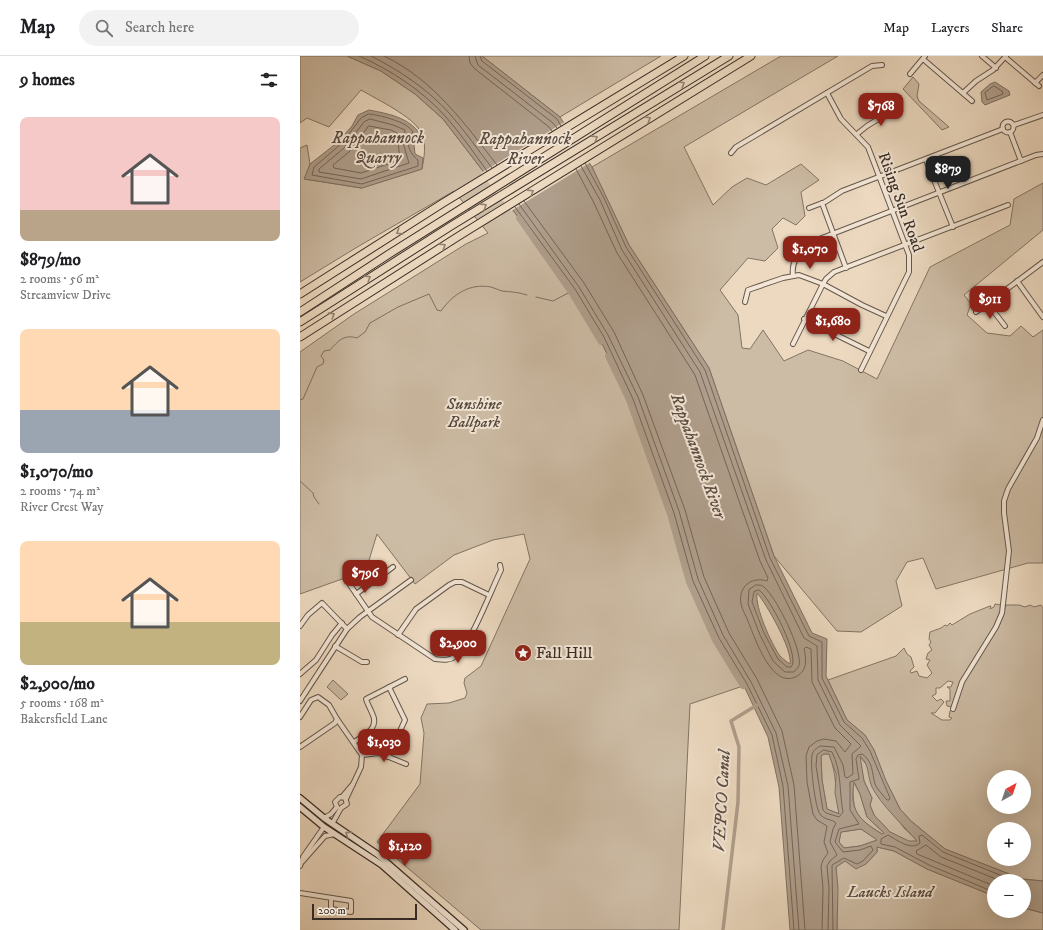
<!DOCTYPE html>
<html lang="en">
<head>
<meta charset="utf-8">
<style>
  body { margin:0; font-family:"IM FELL DW Pica",serif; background:#f2f2f2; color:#202124; height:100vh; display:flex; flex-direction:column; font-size:15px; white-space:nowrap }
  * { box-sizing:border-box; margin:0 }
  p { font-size:13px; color:#757577 }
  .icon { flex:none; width:22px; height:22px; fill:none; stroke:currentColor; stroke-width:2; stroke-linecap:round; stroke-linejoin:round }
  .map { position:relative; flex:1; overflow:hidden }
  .sheet { display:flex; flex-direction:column; background:#fff; width:300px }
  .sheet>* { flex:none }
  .needle { width:26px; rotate:40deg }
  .buttons { position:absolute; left:687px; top:714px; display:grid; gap:8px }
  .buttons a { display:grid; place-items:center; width:44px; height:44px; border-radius:50%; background:#fff; box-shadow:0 4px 16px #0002; font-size:20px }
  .scale { position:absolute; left:12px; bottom:10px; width:105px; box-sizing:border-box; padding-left:4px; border:2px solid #382c24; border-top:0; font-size:11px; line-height:14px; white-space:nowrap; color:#382c24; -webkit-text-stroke:3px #f3e6d6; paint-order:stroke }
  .price { position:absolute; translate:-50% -34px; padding:0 9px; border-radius:8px; background:#8f2418; color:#fff; font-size:13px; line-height:26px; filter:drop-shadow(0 1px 2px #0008) }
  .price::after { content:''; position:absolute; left:50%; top:24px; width:12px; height:9px; margin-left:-6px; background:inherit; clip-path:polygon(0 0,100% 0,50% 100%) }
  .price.current { background:#222; color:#fff }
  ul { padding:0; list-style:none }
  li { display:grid; align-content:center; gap:8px; height:212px; padding:0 20px }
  li span { display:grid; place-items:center; height:124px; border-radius:8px; color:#555 }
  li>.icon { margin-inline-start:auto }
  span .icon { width:72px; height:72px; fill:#fffc; stroke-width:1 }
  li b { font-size:17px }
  h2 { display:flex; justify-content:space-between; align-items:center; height:48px; padding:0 20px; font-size:17px }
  header { display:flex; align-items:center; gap:24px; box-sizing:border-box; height:56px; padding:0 20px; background:#fff; border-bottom:1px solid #e0e0e0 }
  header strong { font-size:19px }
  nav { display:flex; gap:22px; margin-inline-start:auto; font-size:14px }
  .search { width:280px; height:36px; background:#f2f2f2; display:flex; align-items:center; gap:10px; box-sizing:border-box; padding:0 14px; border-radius:22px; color:#757577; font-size:15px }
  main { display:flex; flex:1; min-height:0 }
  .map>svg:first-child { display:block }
  .green { fill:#cdbca5; stroke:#827464; fill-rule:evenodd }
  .water { fill:#af9e8b; stroke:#7f7062; fill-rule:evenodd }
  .pier { fill:#ecd9c0 }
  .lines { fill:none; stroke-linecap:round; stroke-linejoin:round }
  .shore { stroke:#746558; stroke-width:1 }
  .stream { stroke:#7f7062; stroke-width:1 }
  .canal { stroke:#af9e8b; stroke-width:3.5 }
  .river { stroke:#af9e8b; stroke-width:6 }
  .minor-casing { stroke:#65574b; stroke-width:6 }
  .secondary-casing { stroke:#382c24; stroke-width:8 }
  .motorway-casing { stroke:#382c24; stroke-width:9 }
  .minor { stroke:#f3e6d6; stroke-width:4 }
  .secondary { stroke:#f3e6d6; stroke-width:5.5 }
  .motorway { stroke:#ecd9c0; stroke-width:7 }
  .oneway { stroke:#928272 }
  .oneway2 { stroke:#96897d }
  .labels { text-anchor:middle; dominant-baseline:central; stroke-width:4; stroke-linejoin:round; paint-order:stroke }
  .street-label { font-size:16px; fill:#382c24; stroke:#f3e6d6 }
  .park-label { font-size:16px; font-style:italic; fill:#56493e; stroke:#f3e6d6 }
  .poi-label { font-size:16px; fill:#382c24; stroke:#f3e6d6; text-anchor:start }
  .water-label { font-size:17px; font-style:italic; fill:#5c4e43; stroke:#f3e6d6 }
</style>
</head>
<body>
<header>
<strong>Map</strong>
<div class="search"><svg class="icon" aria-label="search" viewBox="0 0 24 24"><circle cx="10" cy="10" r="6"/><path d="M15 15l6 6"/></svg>Search here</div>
<nav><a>Map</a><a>Layers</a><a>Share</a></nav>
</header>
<main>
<section class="sheet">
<h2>9 homes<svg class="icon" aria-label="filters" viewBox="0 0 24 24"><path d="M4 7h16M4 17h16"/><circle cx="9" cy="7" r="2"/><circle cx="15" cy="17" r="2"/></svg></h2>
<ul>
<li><span style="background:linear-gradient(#f6c9c9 75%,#b9a48a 0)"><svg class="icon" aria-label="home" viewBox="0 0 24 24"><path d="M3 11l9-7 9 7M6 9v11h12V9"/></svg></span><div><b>$879/mo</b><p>2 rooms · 56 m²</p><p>Streamview Drive</p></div></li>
<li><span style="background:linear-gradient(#ffd9b3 65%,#9aa5b1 0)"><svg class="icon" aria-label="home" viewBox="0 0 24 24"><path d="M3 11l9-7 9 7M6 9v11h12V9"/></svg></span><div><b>$1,070/mo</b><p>2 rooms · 74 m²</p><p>River Crest Way</p></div></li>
<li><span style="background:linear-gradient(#ffd9b3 65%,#c2b280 0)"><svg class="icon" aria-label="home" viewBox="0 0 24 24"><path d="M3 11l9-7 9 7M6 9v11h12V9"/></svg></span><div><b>$2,900/mo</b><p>5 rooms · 168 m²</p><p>Bakersfield Lane</p></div></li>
</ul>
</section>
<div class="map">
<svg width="743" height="874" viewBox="0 0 743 874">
  <rect width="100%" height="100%" fill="#ecd9c0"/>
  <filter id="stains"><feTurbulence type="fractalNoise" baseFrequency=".005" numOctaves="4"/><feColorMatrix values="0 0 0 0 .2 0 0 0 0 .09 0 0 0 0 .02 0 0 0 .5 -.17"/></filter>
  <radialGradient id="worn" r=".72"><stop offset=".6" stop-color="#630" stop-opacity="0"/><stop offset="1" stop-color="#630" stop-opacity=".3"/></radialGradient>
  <g class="green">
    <path d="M 0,0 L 47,0 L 81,15 L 115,38 L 143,63 L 219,162 L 271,236 L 300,283 L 329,344 L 370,458 L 389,526 L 415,584 L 443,630 L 390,648 L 379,874 L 181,874 L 77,786 L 120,728 L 124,677 L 121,662 L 127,648 L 149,647 L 165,642 L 167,637 L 164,627 L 165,622 L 181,610 L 230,503 L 224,478 L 193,484 L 154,499 L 115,528 L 77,478 L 67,511 L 59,517 L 0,538 L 0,296 L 54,258 L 166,188 L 188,177 L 154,135 L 59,190 L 0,226 L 0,92 L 7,89 L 10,108 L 5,123 L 61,132 L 122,113 C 124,102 127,87 121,76 C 112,60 78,44 61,34 L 29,71 L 7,62 L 0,67 Z"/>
    <path d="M 182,0 L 361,0 L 260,61 Z"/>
    <path d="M 481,0 L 538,0 L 384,91 L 413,149 L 432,131 L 447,122 L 466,129 L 501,108 L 519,124 L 501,136 L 505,160 L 496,169 L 483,162 L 472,173 L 478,192 L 465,205 L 448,202 L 420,234 L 438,259 L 442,292 L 450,293 L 463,274 L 484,305 L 508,294 L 543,305 L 577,323 L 630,211 L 710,169 L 714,143 L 743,127 L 743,174 L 664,239 L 671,248 L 667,259 L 687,277 L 710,280 L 721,270 L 733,281 L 743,274 L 743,507 L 728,507 L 636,533 L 623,502 L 607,506 L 596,525 L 602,550 L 561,576 L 537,575 L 474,500 L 409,312 L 329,189 L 292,111 Z"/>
    <path d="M 613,21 L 619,28 L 617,40 L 619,45 L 649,71 L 642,74 L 603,33 Z"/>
    <path d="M 695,548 L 701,549 L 702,557 L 700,563 L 662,624 L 653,651 L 647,650 L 646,645 L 650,645 L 650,633 L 647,631 L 651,631 L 653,626 L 648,625 L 640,632 L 636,632 L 636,638 L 632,640 L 637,645 L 641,643 L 644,646 L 635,657 L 631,657 L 642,664 L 650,664 L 652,662 L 649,661 L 650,655 L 653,653 L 663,625 L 700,567 L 706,549 L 719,549 L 725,551 L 730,549 L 734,551 L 741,549 L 743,552 L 743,825 L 722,823 L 645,793 L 611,765 L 600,753 L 586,725 L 574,694 L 565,679 L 547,664 L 528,624 L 596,600 L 604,592 L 607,598 L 611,601 L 614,611 L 610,615 L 611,617 L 617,615 L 619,620 L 627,622 L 632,617 L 627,609 L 630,604 L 626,603 L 628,597 L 632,594 L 629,589 L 631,586 L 629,583 L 630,576 L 641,572 L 645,569 L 647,570 L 650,567 L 652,569 L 670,558 L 690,550 L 691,550 L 690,553 L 694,551 ZM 694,721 L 724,721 L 724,751 L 694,751 ZM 694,773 L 724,773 L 724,803 L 694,803 Z"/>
    <path d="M 33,624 L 48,638 L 41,644 L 27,631 Z"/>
    <path d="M 524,698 L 529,698 C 538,721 534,735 540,758 L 527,753 L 522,724 L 521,700 Z"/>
    <path d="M 559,700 L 567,709 L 572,730 L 604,772 L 618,785 L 609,786 L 590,776 L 574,759 L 570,749 L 572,742 L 564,725 Z"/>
    <path d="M 553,725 L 560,738 L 567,761 L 584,777 L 582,778 C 554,760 553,758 553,725 Z"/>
    <path d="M 561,773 L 578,784 L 560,790 L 544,792 L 539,786 L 541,776 Z"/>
    <path d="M 577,791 L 594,795 L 627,813 L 694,840 L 694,855 L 724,855 L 724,852 L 743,857 L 743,874 L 537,874 L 536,811 L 545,805 L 566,808 L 577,796 Z"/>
  </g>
  <g class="water">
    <path d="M 47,0 L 182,0 L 260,61 L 292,111 L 329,189 L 409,312 L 474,500 L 512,577 L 527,583 L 526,620 L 547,664 L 565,679 L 574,694 L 586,725 L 600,753 L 611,765 L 645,793 L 722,823 L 743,825 L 743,857 L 724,852 L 724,825 L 694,825 L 694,840 L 627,813 L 594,795 L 577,791 L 577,796 L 566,808 L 556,813 L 545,805 L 536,811 L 538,832 L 537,874 L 490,874 L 479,731 L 468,681 L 444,630 L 415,584 L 389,526 L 370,458 L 329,344 L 300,283 L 271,236 L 219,162 L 143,63 L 115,38 L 81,15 ZM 457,537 C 466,547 493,594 490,608 C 487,606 483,603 480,600 C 471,587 455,552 457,537 ZM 524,698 L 529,698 L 536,718 L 535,737 L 539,758 L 527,753 L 522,724 L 521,700 ZM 560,700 C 570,709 567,720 572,731 C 580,748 605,771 617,785 L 609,785 L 590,776 L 574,759 L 570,749 L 572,742 L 564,725 ZM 554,726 L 560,738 L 567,761 L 584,777 L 582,778 C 559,764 549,754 554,726 ZM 561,773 L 577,784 L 560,790 L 544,792 L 539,786 L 541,776 Z"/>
    <path d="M 695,26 L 709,35 L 710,39 L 685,49 L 682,46 L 681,36 L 690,28 Z"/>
    <path d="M 69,54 C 89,58 108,61 120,78 L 118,81 L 113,81 L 115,98 L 123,102 L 122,113 L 62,132 L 4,123 L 10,108 L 38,86 L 52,70 L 58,59 Z"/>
  </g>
  <path class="pier" d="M 266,65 L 291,106 L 211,155 L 181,117 Z"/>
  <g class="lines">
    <g class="shore">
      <path d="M 59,0 C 91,14 123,35 146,61 C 161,78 174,97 187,115"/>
      <path d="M 71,0 C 99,14 129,34 150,58 C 165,75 178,94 192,112"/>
      <path d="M 84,0 C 134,24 164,67 197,109"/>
      <path d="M 169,0 L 170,7 L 175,13 L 249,71 L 252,75"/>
      <path d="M 175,0 L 178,9 L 253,67 L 257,72"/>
      <path d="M 180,0 L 182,5 L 257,63 L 261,70"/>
      <path d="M 694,30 L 702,35 L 703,38 L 687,44 L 685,37 Z"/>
      <path d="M 69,58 C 80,59 108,66 113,76 C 103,84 110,98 118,104 L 118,110 L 62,128 L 12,119 L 14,111 L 41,88 L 61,62 Z"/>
      <path d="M 70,63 L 93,69 L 105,74 L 103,87 L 109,107 L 61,123 L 19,116 L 19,113 L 44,92 L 64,66 Z"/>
      <path d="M 69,70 L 91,74 L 97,77 L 100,104 L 61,117 L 34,112 L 33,109 L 49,96 Z"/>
      <path d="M 285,107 L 304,142 L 326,191 L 405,314 L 470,502 L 509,580 L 522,586 L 522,622 L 544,666 L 562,682 L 570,695 L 590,742 L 589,744 L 587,744 C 583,739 577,733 575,728 C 572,717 573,705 562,698 L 558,699 L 556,703 L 559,723 L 550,726 L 550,754 L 559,768 L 539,773 L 535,786 L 543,796 L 560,794 L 571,790 L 573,794 L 563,805 L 557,808 L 544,802 L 532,809 L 533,874"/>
      <path d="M 281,110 L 300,144 L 322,194 L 400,316 L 466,504 L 504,582 L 517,590 L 518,624 L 540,669 L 561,690 L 552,698 L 553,718 L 547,722 L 545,721 L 543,709 L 534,691 L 520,690 C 517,692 513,694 512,699 C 510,707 515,752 520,758 C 524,764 532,763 536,767 L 533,773 L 530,786 L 537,799 L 530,805 L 527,810 L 529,832 L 528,874"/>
      <path d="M 276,113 L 294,147 L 317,197 L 395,319 L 460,505 L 468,522 L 467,525 C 451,520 438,531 441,548 C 442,554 446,559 448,565 C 454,580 472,635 497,620 C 508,614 506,602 504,593 L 506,591 L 511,593 L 512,626 L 535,672 L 551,688 L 545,696 L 536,685 L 524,683 L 517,685 L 509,691 L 506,700 L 507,726 L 513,758 L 517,764 L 527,770 L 524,786 L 528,797 L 523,804 L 521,810 L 523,832 L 522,874"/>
      <path d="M 224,145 L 284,227 L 314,276 L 343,339 L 385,454 L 404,521 L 429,577 L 457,623 L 482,675 L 494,729 L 505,874"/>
      <path d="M 219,148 L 279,231 L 308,279 L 338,341 L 379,455 L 398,523 L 423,579 L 451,626 L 476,677 L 488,730 L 499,874"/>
      <path d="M 215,151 L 275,233 L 304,281 L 333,343 L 374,457 L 393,525 L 419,582 L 447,628 L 472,679 L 483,730 L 494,874"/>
      <path d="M 456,529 C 459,529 462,529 464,531 C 477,542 503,595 499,610 L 494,616 L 485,616 L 473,605 L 460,579 L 448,548 L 449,534 Z"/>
      <path d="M 459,534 C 470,541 501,602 491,611 L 487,611 L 478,603 L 464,577 L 452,546 L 454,536 Z"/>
      <path d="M 524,694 L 532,696 C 542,716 539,735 543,756 L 539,761 L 526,757 L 523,754 L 516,710 L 517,699 Z"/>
      <path d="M 694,830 L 617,798 L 616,795 L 626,789 L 641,801 L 701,825"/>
      <path d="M 694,836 L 629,809 L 595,791 L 581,788 L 581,783 L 588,779 C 597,784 611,795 620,787 L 619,780 L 622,779 L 643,796 L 715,825"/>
    </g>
    <g class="stream">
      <path d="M 236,241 L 253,245 L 272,235"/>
      <path d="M 0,344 L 3,343 L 17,311 L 23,308 L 24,304 L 21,300 L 24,295 L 30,294 C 38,285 44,278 57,282 L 65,276 L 70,267 L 98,251 L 129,238 L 137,254 L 141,255 C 153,238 170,227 191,231 C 195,232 198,234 202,235 C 211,236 218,236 227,239"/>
      <path d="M 0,425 L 13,437 L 14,441 L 19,448"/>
    </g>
    <path class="canal" d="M 423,874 L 438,746 L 439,691 L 431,665 L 457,649"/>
    <g class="river">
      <path d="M 219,162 L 271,236 L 301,286"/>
      <path d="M 308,300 L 329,344 L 370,458 L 389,526 L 415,584 L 443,630"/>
    </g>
    <defs>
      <g id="minor">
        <path d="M 682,0 L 696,12"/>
        <path d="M 705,1 L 739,30"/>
        <path d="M 623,3 L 672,45"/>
        <path d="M 610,18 L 625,0"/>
        <path d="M 735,27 L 743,19"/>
        <path d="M 527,37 L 541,63 L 568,91 L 609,199 L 609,216 L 561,314"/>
        <path d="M 663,37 L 676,25 L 693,14 L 706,0"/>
        <circle cx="708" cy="71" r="5.5"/>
        <path d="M 714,69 L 743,59"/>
        <path d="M 710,76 L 721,105"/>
        <path d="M 557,78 L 567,70 L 596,52"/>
        <path d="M 431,97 L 436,91 L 572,10 L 582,9"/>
        <path d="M 626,104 L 653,171"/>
        <path d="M 522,147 L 546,212"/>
        <path d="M 509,152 L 525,146 L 542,135 L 703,73"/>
        <path d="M 493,219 C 491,207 499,195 509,187 L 736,99 L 743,98"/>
        <path d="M 717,225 L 743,261"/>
        <path d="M 445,246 L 448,234 L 483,222 L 499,219 L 523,228 L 562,249 L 586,260"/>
        <path d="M 688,248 L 705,270"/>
        <path d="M 676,256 L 743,206"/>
        <path d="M 504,263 L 569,295"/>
        <path d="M 493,288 L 523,228 L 526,223 L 534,216 L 708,149"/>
        <path d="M 50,529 L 72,561 L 135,603 C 143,604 149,605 156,600 C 170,590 192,532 201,514 L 200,509"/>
        <path d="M 56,538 L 93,511"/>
        <path d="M 0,570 L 8,559 L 22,547 L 47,573"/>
        <path d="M 98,579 L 116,553 L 149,529 L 155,526 L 162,526 L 189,539"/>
        <path d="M 35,590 L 62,606 L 67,606"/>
        <path d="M 0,618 L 16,604 L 32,579 L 42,567"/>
        <path d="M 0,645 L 47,573 L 60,561 L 111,524"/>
        <path d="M 653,653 L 662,626 L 696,571 L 702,557 L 709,495 L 704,457 L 704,445 L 708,433 L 737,382 L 743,364"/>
        <path d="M 0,661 L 11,644 L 18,641 L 29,649 L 37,663 L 35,667 L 0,691"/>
        <path d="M 37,663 L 62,699 L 61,711 L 46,743"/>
        <path d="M 54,686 C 65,679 80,672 72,657 C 70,652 67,647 66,643 L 105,623"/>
        <path d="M 62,699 L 79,697 L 106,708"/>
        <path d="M 88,701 L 105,664 L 89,631"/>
        <path d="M 42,741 L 53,728"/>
        <path d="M 24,762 L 31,758 L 37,751"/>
        <path d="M 32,768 L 41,752 L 47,748 L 45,742 L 40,741 L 35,746 L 37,751"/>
        <path d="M 2,806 L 25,780 L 35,778"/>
        <path d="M 0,810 L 3,801 L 24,771"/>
        <path d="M 0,837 L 45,844 L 51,845 L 51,856 L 31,853 L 31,842"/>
      </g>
      <g id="secondary">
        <path d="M 0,742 L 24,762 L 77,798 L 164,874"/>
        <path d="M 0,751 L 24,771 L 82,809 L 155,874"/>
      </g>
      <g id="motorway">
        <path d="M 0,238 L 143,147 L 384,0"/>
        <path d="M 0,256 L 89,198 L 405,0"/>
        <path d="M 0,266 L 151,170 L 429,0"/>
        <path d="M 0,281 L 162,178 L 451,0"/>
      </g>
    </defs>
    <use href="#minor" class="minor-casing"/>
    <use href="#secondary" class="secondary-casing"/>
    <use href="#motorway" class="motorway-casing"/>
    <use href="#minor" class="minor"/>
    <use href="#secondary" class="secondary"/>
    <use href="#motorway" class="motorway"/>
  </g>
  <defs><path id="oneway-chevron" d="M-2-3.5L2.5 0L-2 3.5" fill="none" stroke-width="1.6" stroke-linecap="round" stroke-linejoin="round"/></defs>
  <g class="oneway">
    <use href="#oneway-chevron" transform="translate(382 28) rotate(-31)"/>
    <use href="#oneway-chevron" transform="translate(348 63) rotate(-31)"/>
    <use href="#oneway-chevron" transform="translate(295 82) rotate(-32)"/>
    <use href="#oneway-chevron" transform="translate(231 136) rotate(-32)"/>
    <use href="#oneway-chevron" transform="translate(184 150) rotate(-32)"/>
    <use href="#oneway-chevron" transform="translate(99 176) rotate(148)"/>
    <use href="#oneway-chevron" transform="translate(143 190) rotate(-32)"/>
    <use href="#oneway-chevron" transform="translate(68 222) rotate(-32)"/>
    <use href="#oneway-chevron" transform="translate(32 259) rotate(-32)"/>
  </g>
  <use class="oneway2" href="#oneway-chevron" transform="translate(48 778) rotate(-147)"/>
  <defs>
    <symbol id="sight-disc" viewBox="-11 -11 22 22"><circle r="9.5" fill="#8f2418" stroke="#f3e6d6"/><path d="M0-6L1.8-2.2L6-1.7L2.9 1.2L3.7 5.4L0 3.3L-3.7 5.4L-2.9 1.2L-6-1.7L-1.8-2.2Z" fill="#fff"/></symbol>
  </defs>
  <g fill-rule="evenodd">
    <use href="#sight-disc" x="213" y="587" width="20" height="20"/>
  </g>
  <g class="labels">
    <g class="street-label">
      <text transform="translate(601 146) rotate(70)">Rising Sun Road</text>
    </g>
    <g class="park-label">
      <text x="174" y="348">Sunshine<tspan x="174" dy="18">Ballpark</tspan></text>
      <text x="590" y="836">Laucks Island</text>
    </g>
    <g class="poi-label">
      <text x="236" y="597">Fall Hill</text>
    </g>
    <g class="water-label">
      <text x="78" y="82">Rappahannock<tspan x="78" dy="20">Quarry</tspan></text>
      <text x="225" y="83">Rappahannock<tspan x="225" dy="20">River</tspan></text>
      <text transform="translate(398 400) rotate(70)">Rappahannock River</text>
      <text transform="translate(422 745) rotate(-87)">VEPCO Canal</text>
    </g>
  </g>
  <rect width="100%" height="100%" filter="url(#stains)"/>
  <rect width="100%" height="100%" fill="url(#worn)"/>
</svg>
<div class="buttons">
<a><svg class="needle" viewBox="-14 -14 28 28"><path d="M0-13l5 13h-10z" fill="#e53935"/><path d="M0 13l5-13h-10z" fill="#757577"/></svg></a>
<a>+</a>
<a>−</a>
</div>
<div class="scale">200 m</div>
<b class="price" style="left:581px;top:71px">$768</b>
<b class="price current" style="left:648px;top:134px">$879</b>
<b class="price" style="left:510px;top:214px">$1,070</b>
<b class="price" style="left:690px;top:264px">$911</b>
<b class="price" style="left:533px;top:286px">$1,680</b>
<b class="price" style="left:65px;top:538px">$796</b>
<b class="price" style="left:158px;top:608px">$2,900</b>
<b class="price" style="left:84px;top:707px">$1,030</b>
<b class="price" style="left:105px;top:811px">$1,120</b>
</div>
</main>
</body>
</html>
